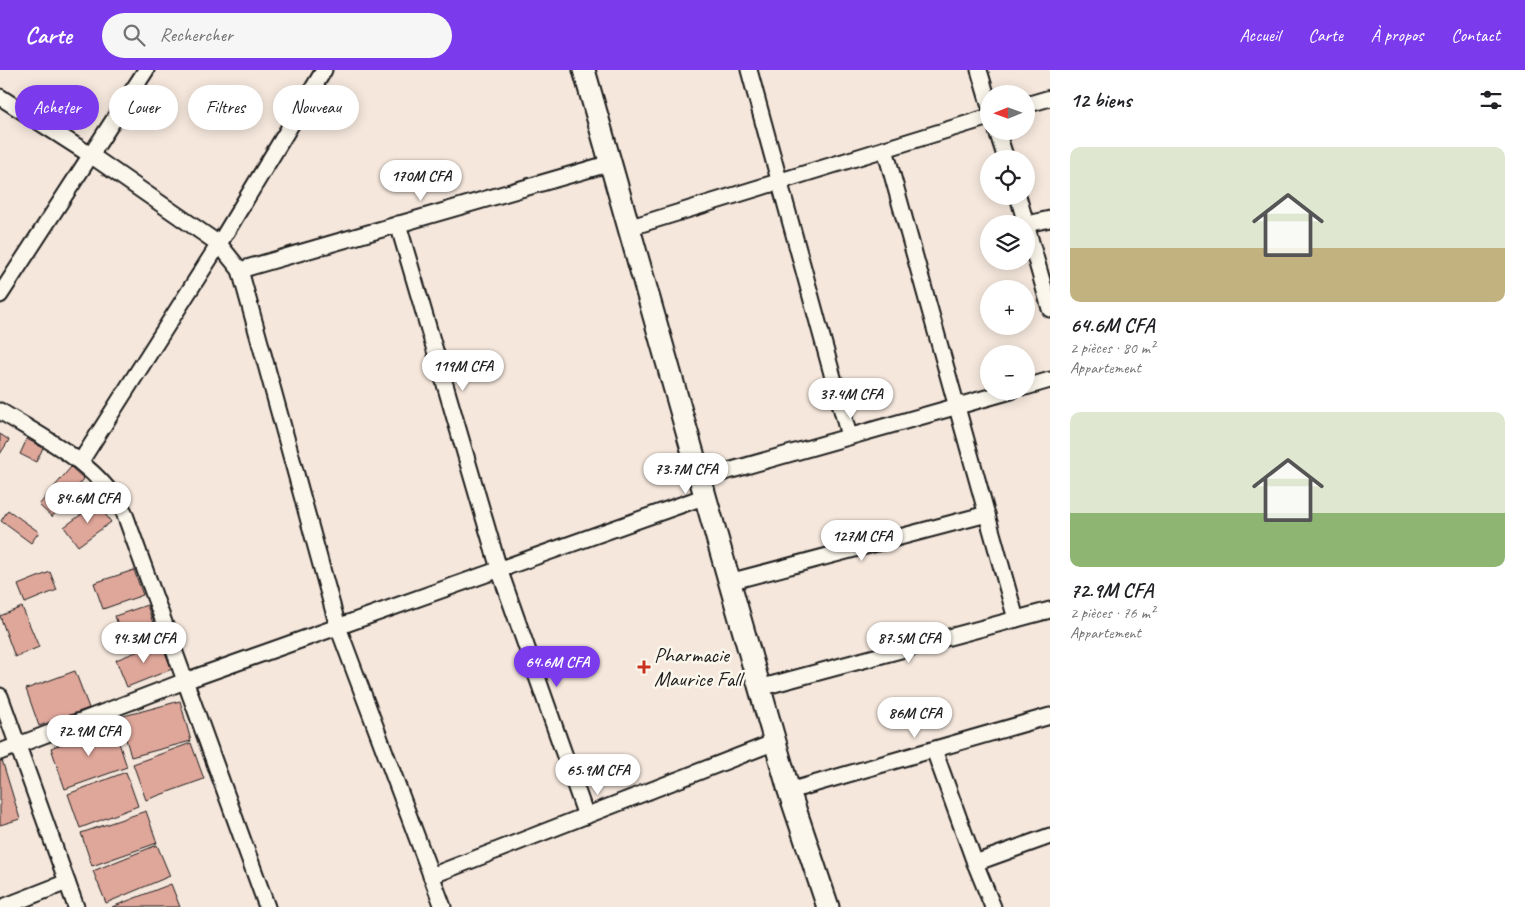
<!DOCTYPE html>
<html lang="fr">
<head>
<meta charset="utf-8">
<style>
  body { margin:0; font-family:Caveat,sans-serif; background:#f6f6f6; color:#202124; height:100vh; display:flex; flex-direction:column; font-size:19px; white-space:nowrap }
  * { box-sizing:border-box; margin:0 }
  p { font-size:16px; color:#757577 }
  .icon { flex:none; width:28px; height:28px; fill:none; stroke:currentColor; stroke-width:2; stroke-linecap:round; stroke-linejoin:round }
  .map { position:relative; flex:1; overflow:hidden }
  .sheet { display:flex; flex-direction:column; background:#fff; width:475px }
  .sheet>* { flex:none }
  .guide { position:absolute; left:15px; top:15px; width:475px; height:45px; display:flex; gap:10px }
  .needle { width:32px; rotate:269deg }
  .fabs { position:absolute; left:980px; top:15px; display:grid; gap:10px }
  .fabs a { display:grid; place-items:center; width:55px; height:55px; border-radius:50%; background:#fff; box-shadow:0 2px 12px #0003; font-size:25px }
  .price { position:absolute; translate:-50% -42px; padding:0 11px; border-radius:18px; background:#fff; color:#222; font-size:16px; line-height:32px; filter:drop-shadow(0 1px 2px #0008) }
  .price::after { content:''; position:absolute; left:50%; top:30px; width:15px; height:11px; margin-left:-8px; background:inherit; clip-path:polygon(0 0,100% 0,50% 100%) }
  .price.active { background:#7c3aed; color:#fff }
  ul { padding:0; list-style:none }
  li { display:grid; align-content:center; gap:10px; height:265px; padding:0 20px }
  li span { display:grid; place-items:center; height:155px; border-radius:10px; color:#555 }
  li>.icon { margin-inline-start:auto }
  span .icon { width:90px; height:90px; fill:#fffc; stroke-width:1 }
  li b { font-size:21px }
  h2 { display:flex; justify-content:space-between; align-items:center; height:60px; padding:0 20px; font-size:21px }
  .pill { padding:0 18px; border-radius:22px; background:#fff; box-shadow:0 2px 12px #0003; font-size:18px; line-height:45px }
  .pill.active { background:#7c3aed; color:#fff }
  header { display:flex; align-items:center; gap:30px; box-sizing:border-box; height:70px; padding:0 25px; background:#7c3aed; color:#fff }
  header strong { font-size:24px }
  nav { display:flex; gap:28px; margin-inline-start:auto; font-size:18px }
  .search { width:350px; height:45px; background:#f6f6f6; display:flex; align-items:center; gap:12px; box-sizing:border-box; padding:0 18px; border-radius:28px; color:#757577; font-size:19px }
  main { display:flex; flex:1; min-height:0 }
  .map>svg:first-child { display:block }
  .building { fill:#dfa69a; stroke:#1c1c1c }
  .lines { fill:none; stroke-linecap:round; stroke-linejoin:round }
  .minor-casing { stroke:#1c1c1c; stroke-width:19 }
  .secondary-casing { stroke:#1c1c1c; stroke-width:25 }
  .minor { stroke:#fbf7ec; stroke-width:15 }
  .secondary { stroke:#fbf7ec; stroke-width:21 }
  .poi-dot { fill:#c8321e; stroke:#fbf7ec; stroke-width:2 }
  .labels { text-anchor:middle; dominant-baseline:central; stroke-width:5; stroke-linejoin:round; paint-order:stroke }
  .poi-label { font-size:21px; fill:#1c1c1c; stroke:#fbf7ec; text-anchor:start }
</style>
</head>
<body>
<header>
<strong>Carte</strong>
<div class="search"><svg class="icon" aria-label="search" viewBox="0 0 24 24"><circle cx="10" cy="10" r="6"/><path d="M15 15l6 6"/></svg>Rechercher</div>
<nav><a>Accueil</a><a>Carte</a><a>À propos</a><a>Contact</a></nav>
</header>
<main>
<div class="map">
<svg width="1050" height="837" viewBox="0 0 1050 837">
  <rect width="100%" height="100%" fill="#f5e7dc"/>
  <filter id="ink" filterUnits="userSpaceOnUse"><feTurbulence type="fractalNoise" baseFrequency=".02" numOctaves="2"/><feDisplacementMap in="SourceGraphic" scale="10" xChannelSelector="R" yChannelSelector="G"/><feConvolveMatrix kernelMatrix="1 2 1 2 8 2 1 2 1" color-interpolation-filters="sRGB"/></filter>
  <g filter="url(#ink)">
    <g class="building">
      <path d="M 0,364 L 9,370 L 0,384 Z"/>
      <path d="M 27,369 L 43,378 L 36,392 L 20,384 Z"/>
      <path d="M 71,397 L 84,409 L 52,447 L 39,435 Z"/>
      <path d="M 97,433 L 111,452 L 78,476 L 64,457 Z"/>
      <path d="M 8,440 L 39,462 L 31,473 L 1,451 Z"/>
      <path d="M 134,500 L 143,525 L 103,539 L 94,513 Z"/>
      <path d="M 50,502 L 57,520 L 25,533 L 18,515 Z"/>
      <path d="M 147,535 L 154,556 L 122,567 L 115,546 Z"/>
      <path d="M 22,537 L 39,577 L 15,587 L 0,546 Z"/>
      <path d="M 161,572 L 172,599 L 127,617 L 116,590 Z"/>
      <path d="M 75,601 L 89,638 L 39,656 L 26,619 Z"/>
      <path d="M 180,631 L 191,671 L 131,687 L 120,647 Z"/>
      <path d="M 113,655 L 127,697 L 65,719 L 51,678 Z"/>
      <path d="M 191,673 L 204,709 L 146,730 L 133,694 Z"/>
      <path d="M 0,690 L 2,690 L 20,749 L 0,755 Z"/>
      <path d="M 126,702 L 138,736 L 80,758 L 68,724 Z"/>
      <path d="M 146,741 L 157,773 L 92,796 L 81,763 Z"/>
      <path d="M 157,775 L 170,806 L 106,833 L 93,801 Z"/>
      <path d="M 171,814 L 180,837 L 112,837 Z"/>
    </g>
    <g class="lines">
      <defs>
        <g id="minor">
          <path d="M 749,0 L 849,366"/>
          <path d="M 979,0 L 989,34"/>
          <path d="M 0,27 L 92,86 L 219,174 L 240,200 L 338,557 L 443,837"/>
          <path d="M 1026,35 L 1050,28"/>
          <path d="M 997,61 L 1006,89"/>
          <path d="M 885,79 L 1016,549"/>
          <path d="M 1018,126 L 1050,239"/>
          <path d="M 398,154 L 499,499 L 586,746"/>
          <path d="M 1027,154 L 1050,149"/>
          <path d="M 628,158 L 989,47"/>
          <path d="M 240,200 L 611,93"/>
          <path d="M 0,225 L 146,0"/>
          <path d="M 1026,317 L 1050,310"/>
          <path d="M 0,341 C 47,370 95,392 124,442 L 267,837"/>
          <path d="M 81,391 L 219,174 L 324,0"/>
          <path d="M 700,409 L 1011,321"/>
          <path d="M 729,512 L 987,444"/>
          <path d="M 759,618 L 1050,540"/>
          <path d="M 0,626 L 76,837"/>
          <path d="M 934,680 L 975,793 L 993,837"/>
          <path d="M 0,682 L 185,611 L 706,426"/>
          <path d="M 789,721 L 1050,646"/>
          <path d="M 975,793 L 1050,766"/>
          <path d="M 431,806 L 775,672"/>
          <path d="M 3,837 L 67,812"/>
        </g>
        <path id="secondary" d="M 584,0 L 789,721 L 828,837"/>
      </defs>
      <use href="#minor" class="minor-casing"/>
      <use href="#secondary" class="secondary-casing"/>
      <use href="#minor" class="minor"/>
      <use href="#secondary" class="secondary"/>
    </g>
  </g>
  <path class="poi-dot" d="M641.5 589.5h5v5h5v5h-5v5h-5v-5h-5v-5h5z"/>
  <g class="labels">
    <g class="poi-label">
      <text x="654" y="585">Pharmacie<tspan x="654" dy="24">Maurice Fall</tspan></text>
    </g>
  </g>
</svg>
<div class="fabs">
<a><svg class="needle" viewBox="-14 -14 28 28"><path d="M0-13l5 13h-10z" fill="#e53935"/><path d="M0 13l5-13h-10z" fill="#757577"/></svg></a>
<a><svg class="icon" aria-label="locate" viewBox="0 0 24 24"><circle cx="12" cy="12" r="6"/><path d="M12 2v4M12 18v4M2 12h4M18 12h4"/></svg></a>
<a><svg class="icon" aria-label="layers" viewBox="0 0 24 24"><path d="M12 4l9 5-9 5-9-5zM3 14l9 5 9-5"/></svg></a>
<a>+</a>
<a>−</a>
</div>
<b class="price" style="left:421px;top:132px">170M CFA</b>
<b class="price" style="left:463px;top:322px">119M CFA</b>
<b class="price" style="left:851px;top:350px">37.4M CFA</b>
<b class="price" style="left:686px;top:425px">73.7M CFA</b>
<b class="price" style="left:88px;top:454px">84.6M CFA</b>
<b class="price" style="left:862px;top:492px">127M CFA</b>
<b class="price" style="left:144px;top:594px">94.3M CFA</b>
<b class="price" style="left:909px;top:594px">87.5M CFA</b>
<b class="price active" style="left:557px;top:618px">64.6M CFA</b>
<b class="price" style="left:915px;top:669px">86M CFA</b>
<b class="price" style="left:89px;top:687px">72.9M CFA</b>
<b class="price" style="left:598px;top:726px">65.9M CFA</b>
<div class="guide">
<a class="pill active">Acheter</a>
<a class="pill">Louer</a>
<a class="pill">Filtres</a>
<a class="pill">Nouveau</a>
</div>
</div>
<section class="sheet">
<h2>12 biens<svg class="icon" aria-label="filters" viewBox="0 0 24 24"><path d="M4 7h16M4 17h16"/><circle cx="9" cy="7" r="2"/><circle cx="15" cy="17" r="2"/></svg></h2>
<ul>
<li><span style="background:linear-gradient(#dfe7d0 65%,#c2b280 0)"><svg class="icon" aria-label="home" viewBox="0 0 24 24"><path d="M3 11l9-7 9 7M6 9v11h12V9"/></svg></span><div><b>64.6M CFA</b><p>2 pièces · 80 m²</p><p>Appartement</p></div></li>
<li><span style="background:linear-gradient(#dfe7d0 65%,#8fb573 0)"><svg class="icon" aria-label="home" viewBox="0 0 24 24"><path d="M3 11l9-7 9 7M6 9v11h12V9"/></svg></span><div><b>72.9M CFA</b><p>2 pièces · 76 m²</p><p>Appartement</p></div></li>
</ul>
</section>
</main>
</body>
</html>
